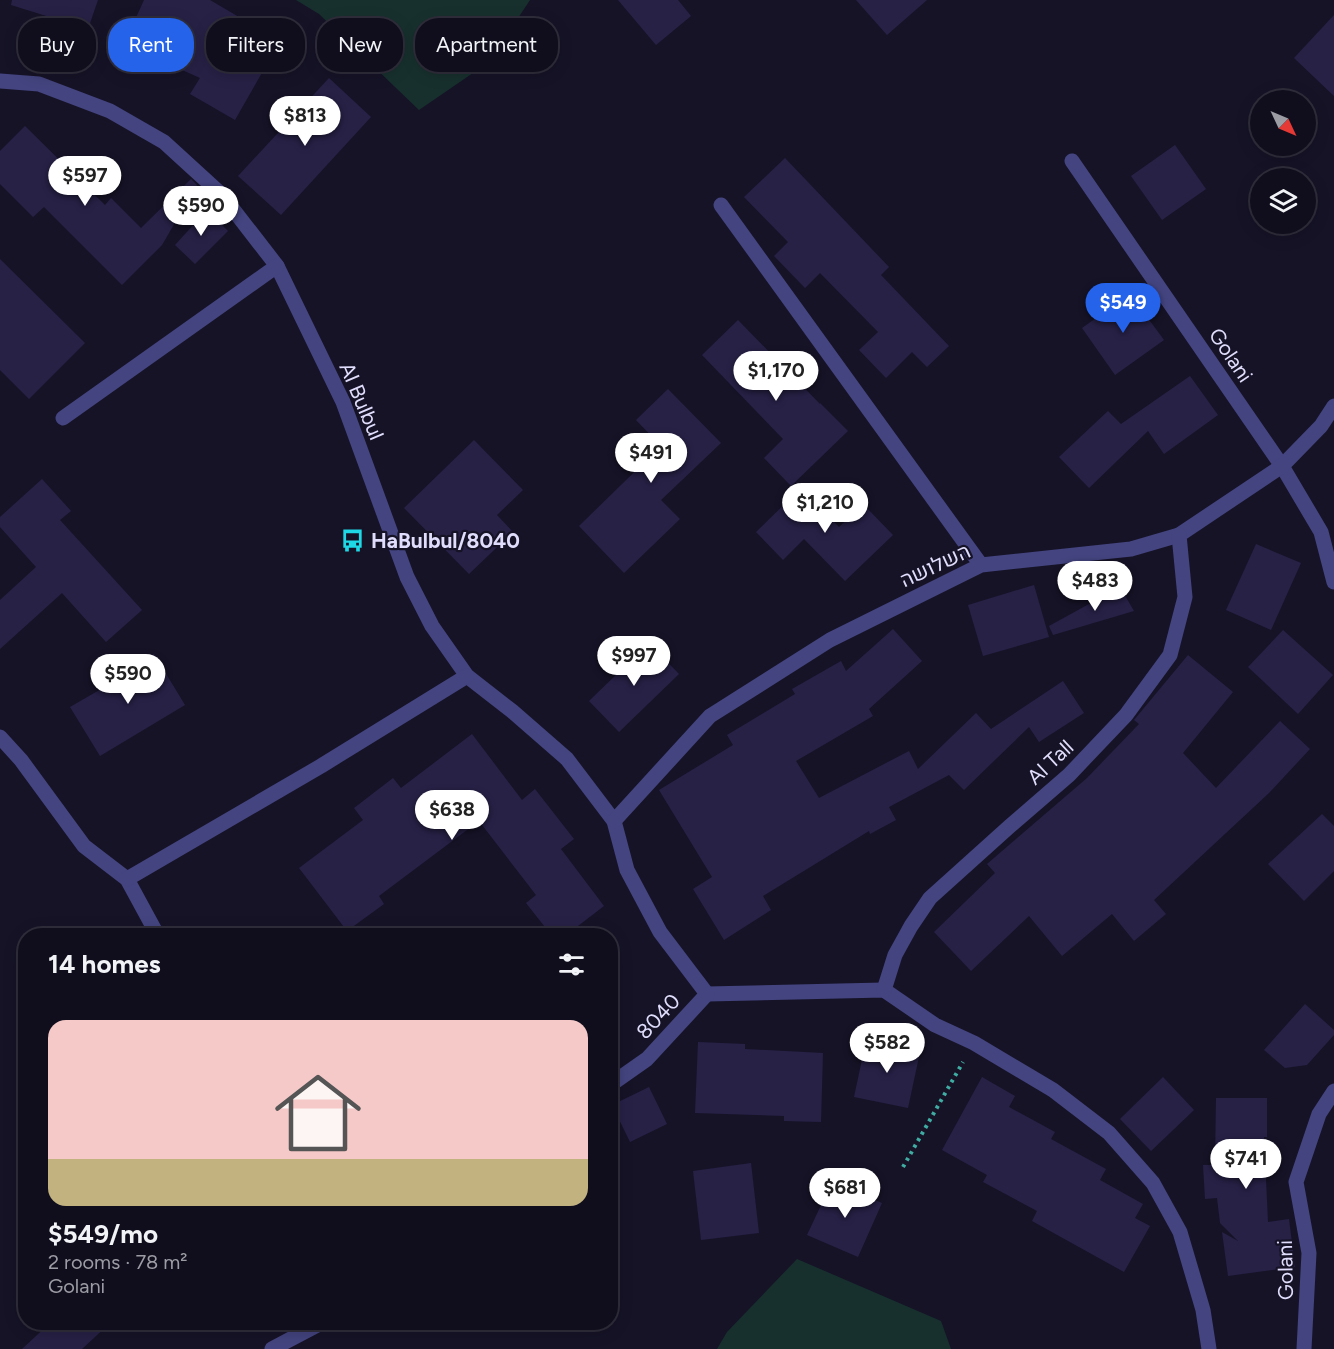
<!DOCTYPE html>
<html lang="en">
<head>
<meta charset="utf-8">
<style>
  body { margin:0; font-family:Figtree,Heebo,sans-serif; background:#1e1c2a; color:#f1f3f6; height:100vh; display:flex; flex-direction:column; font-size:22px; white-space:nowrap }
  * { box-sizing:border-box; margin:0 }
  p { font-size:20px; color:#9c9ca4 }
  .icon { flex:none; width:33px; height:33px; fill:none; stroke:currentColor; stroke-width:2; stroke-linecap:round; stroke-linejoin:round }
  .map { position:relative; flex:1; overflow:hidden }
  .details { position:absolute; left:18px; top:928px; width:600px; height:402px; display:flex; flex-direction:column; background:#100e1d; border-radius:24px; box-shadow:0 3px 15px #0003,0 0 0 2px #302e3b }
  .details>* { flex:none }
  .hud { position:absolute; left:18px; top:18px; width:600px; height:54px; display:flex; gap:12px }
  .needle { width:39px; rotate:134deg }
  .tools { position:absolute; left:1250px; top:90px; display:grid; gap:12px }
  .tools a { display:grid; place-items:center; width:66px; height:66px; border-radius:50%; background:#100e1d; box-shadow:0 3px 15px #0003,0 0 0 2px #302e3b; font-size:30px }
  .price { position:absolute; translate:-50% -51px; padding:0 14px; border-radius:21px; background:#fff; color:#222; font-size:20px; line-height:39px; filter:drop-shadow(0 2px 3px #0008) }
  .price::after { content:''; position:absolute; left:50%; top:36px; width:18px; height:14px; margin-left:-9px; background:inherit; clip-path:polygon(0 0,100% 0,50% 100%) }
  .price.on { background:#2563eb; color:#fff }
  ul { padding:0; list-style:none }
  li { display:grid; align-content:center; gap:12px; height:318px; padding:0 30px }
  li+li { border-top:2px solid #302e3b }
  li span { display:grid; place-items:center; height:186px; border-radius:18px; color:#555 }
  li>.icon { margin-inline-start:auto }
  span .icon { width:108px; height:108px; fill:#fffc; stroke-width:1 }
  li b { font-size:26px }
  h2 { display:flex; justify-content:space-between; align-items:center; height:72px; padding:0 30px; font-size:26px }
  .chip { padding:0 21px; border-radius:24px; background:#100e1d; box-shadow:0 3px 15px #0003,0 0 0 2px #302e3b; font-size:21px; line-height:54px }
  .chip.on { background:#2563eb; color:#fff }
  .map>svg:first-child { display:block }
  .green { fill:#17302e }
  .building { fill:#272146 }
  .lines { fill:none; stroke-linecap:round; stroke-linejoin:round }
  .path { stroke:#3fada3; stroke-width:4; stroke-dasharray:3 4.5; stroke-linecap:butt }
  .minor { stroke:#444480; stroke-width:15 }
  .labels { text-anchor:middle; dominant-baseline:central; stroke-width:4.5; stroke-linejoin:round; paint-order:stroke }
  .street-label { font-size:21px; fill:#dfddfb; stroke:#161327 }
  .poi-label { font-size:21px; font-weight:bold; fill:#dfddfb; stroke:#161327; text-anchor:start }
</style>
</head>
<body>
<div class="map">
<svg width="1334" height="1349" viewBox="0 0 1334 1349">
  <rect width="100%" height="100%" fill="#161327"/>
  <g class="green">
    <path d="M 296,0 L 530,0 L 489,62 L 419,110 L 319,14 Z"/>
    <path d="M 797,1259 L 941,1321 L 951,1349 L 717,1349 L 727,1332 Z"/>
  </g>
  <g class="building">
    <path d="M 12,0 L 98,0 L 88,29 L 11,5 Z"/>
    <path d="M 144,0 L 210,0 L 280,41 L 235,120 L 190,94 L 200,78 L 124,44 Z"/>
    <path d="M 618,0 L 678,0 L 691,16 L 656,45 Z"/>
    <path d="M 856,0 L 927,0 L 887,35 Z"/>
    <path d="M 1334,15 L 1334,96 L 1294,58 Z"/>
    <path d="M 329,78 L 371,117 L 281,215 L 238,176 Z"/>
    <path d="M 25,126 L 105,205 L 111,198 L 141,228 L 191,179 L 197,185 L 162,245 L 122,285 L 44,207 L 33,217 L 0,184 L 0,151 Z"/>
    <path d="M 1175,145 L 1206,189 L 1162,220 L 1131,176 Z"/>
    <path d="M 785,158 L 889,267 L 881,275 L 949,346 L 927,367 L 912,352 L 886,378 L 859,350 L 878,332 L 820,273 L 805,288 L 774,256 L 788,242 L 744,197 Z"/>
    <path d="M 207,210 L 228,231 L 195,264 L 175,245 Z"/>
    <path d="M 0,259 L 85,343 L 29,399 L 0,370 Z"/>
    <path d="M 1130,294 L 1164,340 L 1115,375 L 1082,328 Z"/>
    <path d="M 738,320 L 820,404 L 820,403 L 848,431 L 791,486 L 764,458 L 783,439 L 702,355 Z"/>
    <path d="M 1190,376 L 1218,415 L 1164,454 L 1148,431 L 1089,488 L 1059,457 L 1108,411 L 1121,424 Z"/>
    <path d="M 668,389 L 721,443 L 661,500 L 680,519 L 624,573 L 579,526 L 661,446 L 636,420 Z"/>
    <path d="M 474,440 L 523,490 L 497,515 L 513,532 L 469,574 L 404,508 Z"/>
    <path d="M 42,479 L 71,511 L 60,520 L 142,610 L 106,642 L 62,593 L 0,649 L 0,600 L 36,567 L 0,527 L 0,517 Z"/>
    <path d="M 801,488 L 839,527 L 863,504 L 893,535 L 845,581 L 804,539 L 783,560 L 756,532 Z"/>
    <path d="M 1256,544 L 1301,563 L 1271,630 L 1226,610 Z"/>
    <path d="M 1034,585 L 1049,637 L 983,656 L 968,605 Z"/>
    <path d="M 1120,587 L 1134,611 L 1053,635 L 1049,626 Z"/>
    <path d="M 893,629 L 922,661 L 869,709 L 873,716 L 796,761 L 819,798 L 909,751 L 918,769 L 976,713 L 991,729 L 1063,681 L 1084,713 L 1039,742 L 1029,727 L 964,790 L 949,775 L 889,807 L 896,820 L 870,834 L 869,831 L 763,896 L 771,910 L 724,940 L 693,889 L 712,877 L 659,790 L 733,745 L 727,735 L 795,694 L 792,689 L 841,661 L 846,671 Z"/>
    <path d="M 1283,630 L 1333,675 L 1298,714 L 1248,667 Z"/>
    <path d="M 649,643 L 679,674 L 619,732 L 589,701 Z"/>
    <path d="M 154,654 L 185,705 L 100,756 L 70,707 L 115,681 L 114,679 Z"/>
    <path d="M 1188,655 L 1233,692 L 1183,753 L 1216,788 L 1280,721 L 1310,749 L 1269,793 L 1154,900 L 1166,914 L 1134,941 L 1112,914 L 1062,956 L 1029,916 L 971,971 L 934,932 L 995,873 L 987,864 L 1087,778 L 1139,724 L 1134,720 Z"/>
    <path d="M 472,734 L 522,800 L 535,789 L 574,839 L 561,849 L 604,906 L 565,936 L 552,936 L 526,903 L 536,895 L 479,821 L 379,896 L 384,904 L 347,931 L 299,868 L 363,820 L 354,808 L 393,778 L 401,788 Z"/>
    <path d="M 1322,814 L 1334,826 L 1334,871 L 1304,901 L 1268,864 Z"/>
    <path d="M 1305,1004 L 1334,1030 L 1334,1035 L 1307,1065 L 1285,1068 L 1264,1050 Z"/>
    <path d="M 866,1041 L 920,1052 L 908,1108 L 854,1097 Z"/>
    <path d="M 698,1042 L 745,1044 L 745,1049 L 823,1053 L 821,1122 L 784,1121 L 784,1116 L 695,1113 Z"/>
    <path d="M 982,1077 L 1015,1096 L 1009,1107 L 1055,1132 L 1051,1139 L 1106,1169 L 1100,1180 L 1143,1204 L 1135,1218 L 1150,1226 L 1124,1272 L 1032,1221 L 1037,1211 L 983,1182 L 987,1175 L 942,1150 Z"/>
    <path d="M 1163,1077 L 1194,1110 L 1151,1151 L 1120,1119 Z"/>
    <path d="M 649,1087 L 667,1124 L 630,1142 L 612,1105 Z"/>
    <path d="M 1216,1098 L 1267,1098 L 1267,1137 L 1264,1137 L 1268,1222 L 1289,1219 L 1295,1267 L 1228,1276 L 1222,1232 L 1238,1241 L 1220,1223 L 1217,1198 L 1205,1199 L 1203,1165 L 1215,1165 Z"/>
    <path d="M 751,1163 L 759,1233 L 701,1240 L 693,1171 Z"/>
    <path d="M 836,1183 L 882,1203 L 858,1257 L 807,1235 L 830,1186 L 835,1186 Z"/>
    <path d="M 50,1323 L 110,1323 L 82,1349 L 22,1349 Z"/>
  </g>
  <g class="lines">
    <path class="path" d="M 903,1167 L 963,1062"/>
    <g class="minor">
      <path d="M 0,81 L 39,84 L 110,111 L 164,142 L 222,195 L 277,266 L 343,402 L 407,577 L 432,626 L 467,676 L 512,711 L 567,759 L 614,821 L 627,870 L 660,932 L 707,994 L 884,990 L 935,1025 L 974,1043 L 1053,1090 L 1109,1133 L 1153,1183 L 1180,1232 L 1203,1310 L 1209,1349"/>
      <path d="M 1072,161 L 1282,466 L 1321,532 L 1334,582"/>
      <path d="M 721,205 L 981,565"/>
      <path d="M 63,418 L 277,266"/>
      <path d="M 0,737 L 21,760 L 84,846 L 127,879 L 158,936"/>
      <path d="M 614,821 L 710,716 L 830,640 L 981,565 L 1131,549 L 1179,535 L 1282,466 L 1321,426 L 1334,406"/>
      <path d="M 127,879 L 321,766 L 467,676"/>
      <path d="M 884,990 L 895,955 L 911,926 L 930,898 L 1010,826 L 1069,775 L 1126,715 L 1170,655 L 1185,597 L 1179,535"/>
      <path d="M 610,1085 L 647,1059 L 707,994"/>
      <path d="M 272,1349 L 321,1323"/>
      <path d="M 1304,1349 L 1309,1253 L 1296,1182 L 1319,1114 L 1334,1091"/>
    </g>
  </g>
  <defs>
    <symbol id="bus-bare" viewBox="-9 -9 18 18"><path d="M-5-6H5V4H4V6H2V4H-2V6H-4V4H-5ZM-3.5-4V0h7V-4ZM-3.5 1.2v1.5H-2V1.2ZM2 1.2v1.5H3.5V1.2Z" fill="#1fd8e5" stroke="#161327" stroke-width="2.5" paint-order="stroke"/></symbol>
  </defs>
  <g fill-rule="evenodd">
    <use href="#bus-bare" x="336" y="524" width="33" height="33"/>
  </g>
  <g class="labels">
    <g class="street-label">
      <text transform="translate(1231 355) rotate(56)">Golani</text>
      <text transform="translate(362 401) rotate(67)">Al Bulbul</text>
      <text transform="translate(935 565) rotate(-25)">השלושה</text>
      <text transform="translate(1050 762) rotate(-43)">Al Tall</text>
      <text transform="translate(658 1016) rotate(-47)">8040</text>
      <text transform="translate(1285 1270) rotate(-91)">Golani</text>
    </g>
    <g class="poi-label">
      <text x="371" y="540">HaBulbul/8040</text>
    </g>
  </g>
</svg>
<div class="tools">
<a><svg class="needle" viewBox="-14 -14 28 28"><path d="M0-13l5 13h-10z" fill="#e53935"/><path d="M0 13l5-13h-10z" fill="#9c9ca4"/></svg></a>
<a><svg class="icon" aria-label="layers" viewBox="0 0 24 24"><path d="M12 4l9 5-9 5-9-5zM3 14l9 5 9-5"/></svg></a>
</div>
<b class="price" style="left:305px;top:147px">$813</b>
<b class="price" style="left:85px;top:207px">$597</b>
<b class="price" style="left:201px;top:237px">$590</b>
<b class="price on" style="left:1123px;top:334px">$549</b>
<b class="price" style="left:776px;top:402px">$1,170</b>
<b class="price" style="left:651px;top:484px">$491</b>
<b class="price" style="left:825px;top:534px">$1,210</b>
<b class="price" style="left:1095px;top:612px">$483</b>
<b class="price" style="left:634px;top:687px">$997</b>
<b class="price" style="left:128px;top:705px">$590</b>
<b class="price" style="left:452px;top:841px">$638</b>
<b class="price" style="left:887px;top:1074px">$582</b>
<b class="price" style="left:1246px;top:1190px">$741</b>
<b class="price" style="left:845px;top:1219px">$681</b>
<div class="hud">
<a class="chip">Buy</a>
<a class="chip on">Rent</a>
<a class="chip">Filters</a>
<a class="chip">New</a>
<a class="chip">Apartment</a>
</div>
<section class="details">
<h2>14 homes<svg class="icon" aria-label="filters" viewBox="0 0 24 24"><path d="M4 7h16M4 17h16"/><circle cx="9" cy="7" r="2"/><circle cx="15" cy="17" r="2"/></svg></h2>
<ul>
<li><span style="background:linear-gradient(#f6c9c9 75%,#c2b280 0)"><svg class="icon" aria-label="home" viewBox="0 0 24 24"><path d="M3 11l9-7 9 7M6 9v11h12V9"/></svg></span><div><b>$549/mo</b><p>2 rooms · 78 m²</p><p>Golani</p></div></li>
</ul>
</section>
</div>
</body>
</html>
